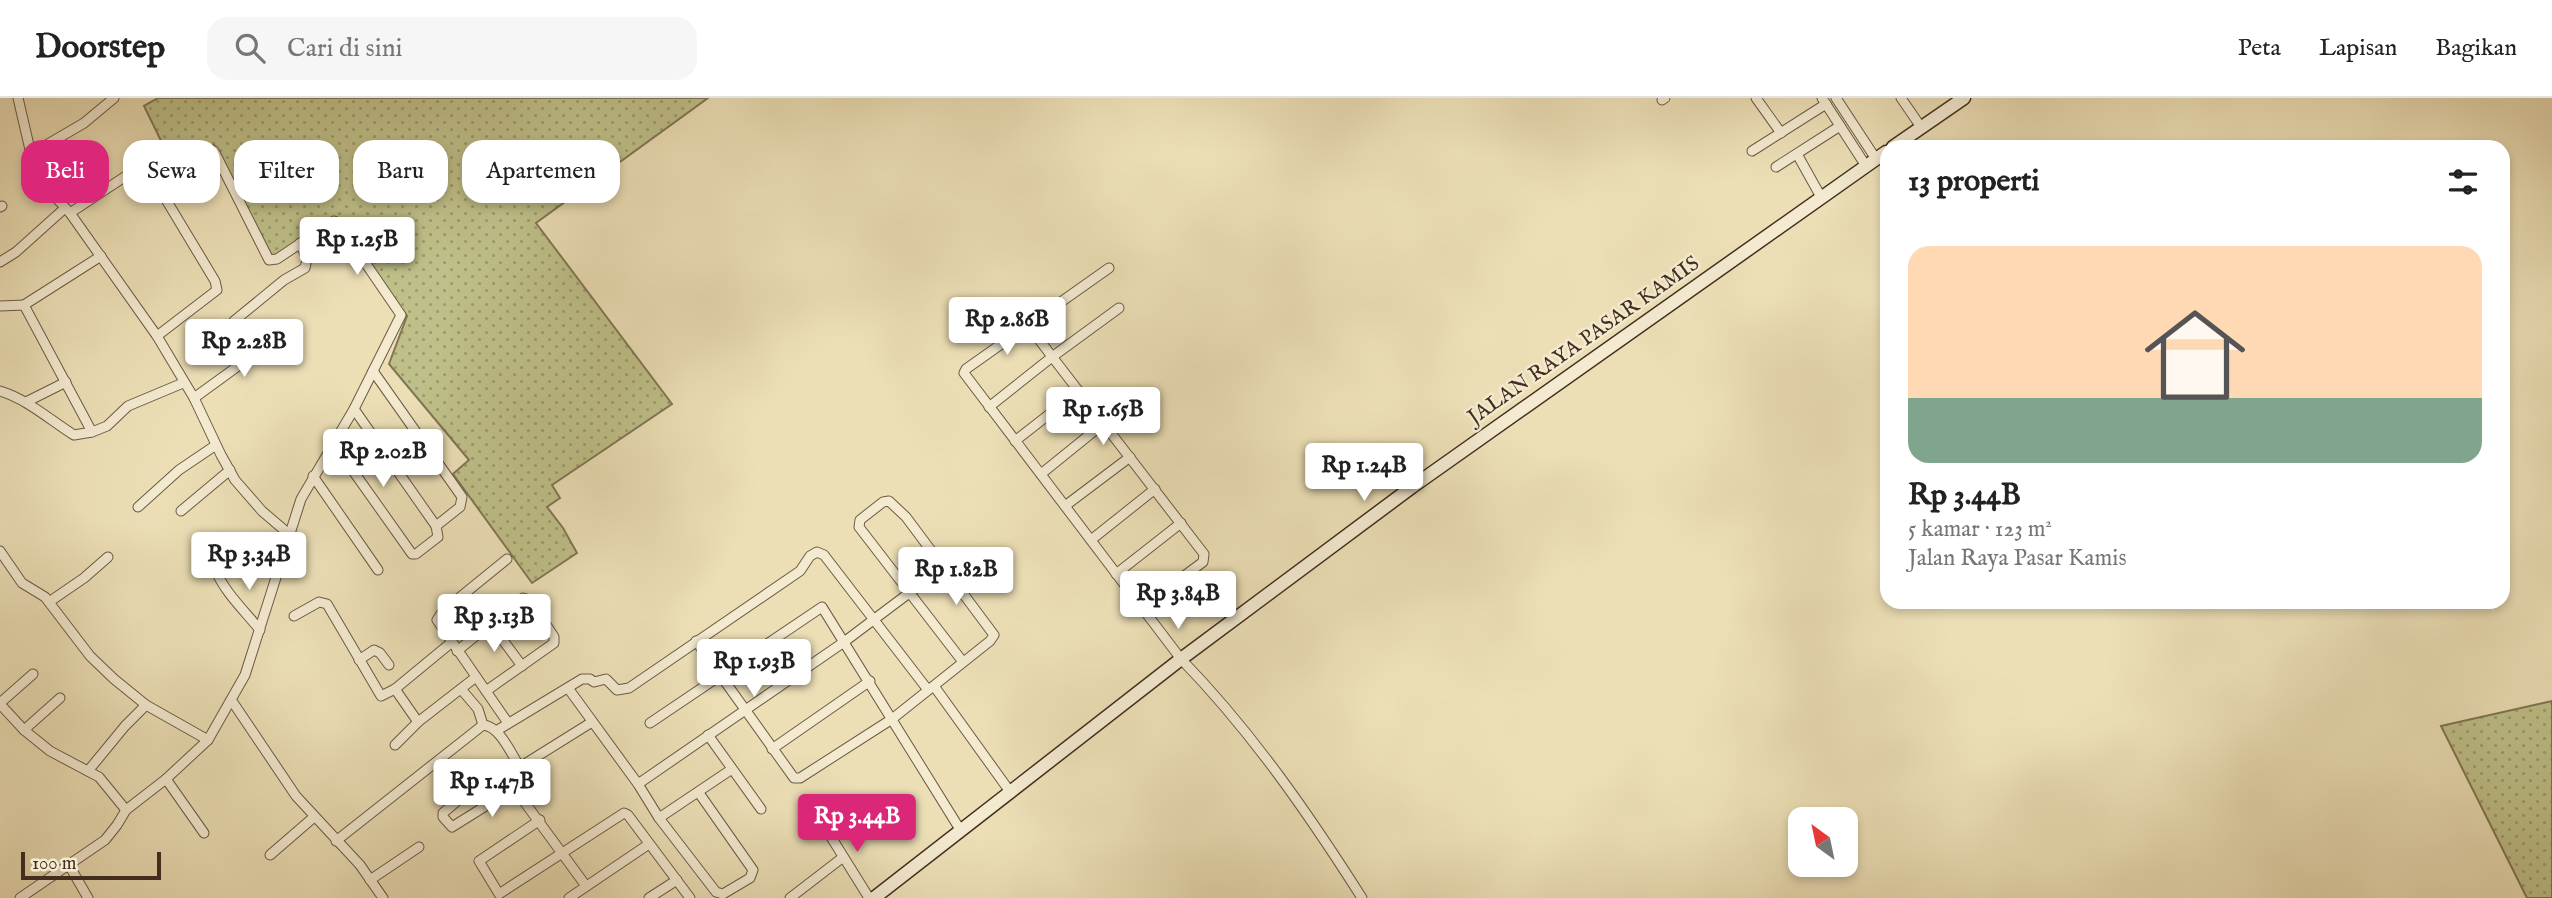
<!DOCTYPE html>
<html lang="id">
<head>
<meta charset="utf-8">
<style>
  body { margin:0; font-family:"IM FELL English",serif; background:#f6f6f6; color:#222; height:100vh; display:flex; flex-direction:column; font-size:26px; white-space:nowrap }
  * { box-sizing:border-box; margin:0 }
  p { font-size:23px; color:#767676 }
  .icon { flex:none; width:38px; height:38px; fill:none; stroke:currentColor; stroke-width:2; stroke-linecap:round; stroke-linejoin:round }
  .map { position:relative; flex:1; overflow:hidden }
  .panel { position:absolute; left:1880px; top:42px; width:630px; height:469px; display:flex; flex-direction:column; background:#fff; border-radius:21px; box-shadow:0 4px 10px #0003 }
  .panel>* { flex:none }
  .hud { position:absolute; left:21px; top:42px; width:665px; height:63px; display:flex; gap:14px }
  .needle { width:46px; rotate:327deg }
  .fabs { position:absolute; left:1788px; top:709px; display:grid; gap:14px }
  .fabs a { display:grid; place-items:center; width:70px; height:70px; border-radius:14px; background:#fff; box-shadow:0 4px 10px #0003; font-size:35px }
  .scale { position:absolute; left:21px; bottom:18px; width:140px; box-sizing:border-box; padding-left:7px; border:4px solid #422d1f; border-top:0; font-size:19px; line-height:24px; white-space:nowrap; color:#422d1f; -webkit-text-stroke:5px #f3ead0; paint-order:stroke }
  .price { position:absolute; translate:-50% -60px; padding:0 16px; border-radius:7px; background:#fff; color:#222; font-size:23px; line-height:46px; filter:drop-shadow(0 2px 4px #0008) }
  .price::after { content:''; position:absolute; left:50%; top:42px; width:21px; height:16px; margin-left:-10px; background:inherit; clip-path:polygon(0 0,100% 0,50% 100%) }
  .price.active { background:#db2777; color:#fff }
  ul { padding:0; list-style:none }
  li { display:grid; align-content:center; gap:14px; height:371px; padding:0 28px }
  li+li { border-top:2px solid #e0e0e0 }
  li span { display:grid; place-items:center; height:217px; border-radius:21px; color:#555 }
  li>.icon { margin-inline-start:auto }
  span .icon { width:126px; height:126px; fill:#fffc; stroke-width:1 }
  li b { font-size:30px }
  h2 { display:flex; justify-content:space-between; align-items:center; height:84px; padding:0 28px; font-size:30px }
  .chip { padding:0 24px; border-radius:21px; background:#fff; box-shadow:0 4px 10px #0003; font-size:24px; line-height:63px }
  .chip.active { background:#db2777; color:#fff }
  header { display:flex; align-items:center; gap:42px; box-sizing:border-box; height:98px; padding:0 35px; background:#fff; border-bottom:2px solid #e0e0e0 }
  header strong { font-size:33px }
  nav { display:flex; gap:38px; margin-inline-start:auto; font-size:24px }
  .search { width:490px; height:63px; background:#f6f6f6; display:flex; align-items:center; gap:18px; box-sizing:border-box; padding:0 24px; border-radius:21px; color:#767676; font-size:26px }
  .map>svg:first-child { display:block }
  .grass { fill:url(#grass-dots); stroke:#807654; stroke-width:2 }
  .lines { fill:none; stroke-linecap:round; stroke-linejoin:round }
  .street-casing { stroke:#6c5a45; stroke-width:11 }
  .secondary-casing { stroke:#422d1f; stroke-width:15 }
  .street { stroke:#f3ead0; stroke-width:9 }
  .secondary { stroke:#f3ead0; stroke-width:12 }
  .labels { text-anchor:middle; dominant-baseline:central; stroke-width:5; stroke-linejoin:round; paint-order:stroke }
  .street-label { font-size:21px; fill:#422d1f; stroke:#f3ead0 }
</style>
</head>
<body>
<header>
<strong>Doorstep</strong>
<div class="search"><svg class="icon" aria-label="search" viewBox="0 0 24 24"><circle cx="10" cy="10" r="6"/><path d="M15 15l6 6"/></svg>Cari di sini</div>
<nav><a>Peta</a><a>Lapisan</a><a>Bagikan</a></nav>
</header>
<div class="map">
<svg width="2552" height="800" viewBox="0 0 2552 800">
  <defs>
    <pattern id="grass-dots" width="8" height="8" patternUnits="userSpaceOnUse" patternTransform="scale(1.75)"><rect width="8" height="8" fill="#bfc089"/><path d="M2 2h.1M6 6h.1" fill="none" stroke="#9d9c6f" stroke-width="1.8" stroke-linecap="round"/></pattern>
  </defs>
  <rect width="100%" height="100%" fill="#ecdfb6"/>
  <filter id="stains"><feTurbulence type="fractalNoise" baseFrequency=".00286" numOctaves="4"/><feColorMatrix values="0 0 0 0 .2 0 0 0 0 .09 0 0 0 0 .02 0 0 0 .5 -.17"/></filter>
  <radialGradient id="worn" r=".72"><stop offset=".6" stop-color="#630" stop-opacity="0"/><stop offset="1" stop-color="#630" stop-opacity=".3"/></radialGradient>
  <g class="grass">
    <path d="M 158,0 L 708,0 L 536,125 L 672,306 L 552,387 L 560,400 L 547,409 L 563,430 L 577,455 L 532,485 L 453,376 L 469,362 L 389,266 L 407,218 L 332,119 L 273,160 L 214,47 L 157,80 L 148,63 L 166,53 L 144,8 Z"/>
    <path d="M 2552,603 L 2552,800 L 2527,800 L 2441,628 Z"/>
  </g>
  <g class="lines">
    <defs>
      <g id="street">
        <path d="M 18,0 L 31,56 L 50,93 L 70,115 L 157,238 L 194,300 L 221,357 L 235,382 L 262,413 L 290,437"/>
        <path d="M 1756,0 L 1781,35"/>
        <path d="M 1822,0 L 1866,68"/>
        <path d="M 1836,0 L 1876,61"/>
        <path d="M 1901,0 L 1921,29"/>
        <path d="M 1662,2 L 1665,0"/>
        <path d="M 1752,53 L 1826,6"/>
        <path d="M 31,56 L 84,25 L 114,0"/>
        <path d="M 1797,56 L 1821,99"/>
        <path d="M 1776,69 L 1840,28"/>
        <path d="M 156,85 L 215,183 L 217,192 L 157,238"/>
        <path d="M 0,109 L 2,108"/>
        <path d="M 0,164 L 16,154 L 65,110"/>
        <path d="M 1109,170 L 966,271 L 964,275 L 1181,561 C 1251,633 1308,715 1362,800"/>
        <path d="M 24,207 L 101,158"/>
        <path d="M 0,208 L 24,207 L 92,334 L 74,337 C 50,322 27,301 0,293"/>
        <path d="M 1027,226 L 1204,456 L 1203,464 L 1142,509"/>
        <path d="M 242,264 L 234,223 L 284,182 L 305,170 L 307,161 L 300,145"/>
        <path d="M 194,300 L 278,239"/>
        <path d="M 26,304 L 66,284"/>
        <path d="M 989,309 L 1052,259 L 1119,210"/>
        <path d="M 354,311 L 436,428"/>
        <path d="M 92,334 L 107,328 L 128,308 L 183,285"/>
        <path d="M 1015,343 L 1079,293"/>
        <path d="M 334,346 L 412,456 L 416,456 L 438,439 L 436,428 L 460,409 L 462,399 L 373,273"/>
        <path d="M 1041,376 L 1104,325"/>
        <path d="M 313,378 L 378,472"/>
        <path d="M 1065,408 L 1130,359"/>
        <path d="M 138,409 L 179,372 L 216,347"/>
        <path d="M 181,413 L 230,372"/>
        <path d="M 1091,442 L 1155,391"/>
        <path d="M 0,453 L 22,485 L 45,499 L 90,558 L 114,581 L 146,607 L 208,642"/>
        <path d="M 507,461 L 443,513 L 437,522 L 508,625"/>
        <path d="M 215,471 C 225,495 244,512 260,532"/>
        <path d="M 1116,476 L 1181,425"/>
        <path d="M 49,504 L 84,480 L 108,459"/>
        <path d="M 294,518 L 319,504 L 327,506 L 381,598 L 395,591 L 452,544"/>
        <path d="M 491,526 L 522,568"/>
        <path d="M 696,543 L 794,680 L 800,680 L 892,621 L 990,543 L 994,537 L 906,419 L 889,403 L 883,404 L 860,422 L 859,429 L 963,564"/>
        <path d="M 457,553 L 523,500 L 530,502 L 554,539 L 554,545 L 486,593"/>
        <path d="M 359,562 L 374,552 L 380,555 L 389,567"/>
        <path d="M 934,588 L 1011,695"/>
        <path d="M 568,590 L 638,686 L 659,720 L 716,794 L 723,796 L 750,780 L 753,772 L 699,695"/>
        <path d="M 395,591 L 418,624"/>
        <path d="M 461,591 L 478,611 L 483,627"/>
        <path d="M 232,603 L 296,698 L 360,767 L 383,800"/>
        <path d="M 0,605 L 33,576"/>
        <path d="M 0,606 L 24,632 L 50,653 L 99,679 L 126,712"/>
        <path d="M 650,625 L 822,509 L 961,733"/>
        <path d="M 24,632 L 60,600"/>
        <path d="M 496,633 L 582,581 L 590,581 L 594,584 L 606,581 L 617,592 L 629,590 L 800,473 L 810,458 L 817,454 L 824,457 L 928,592"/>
        <path d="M 708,637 L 761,711"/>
        <path d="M 395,647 L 418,624 L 476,579"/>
        <path d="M 772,651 L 870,583"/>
        <path d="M 88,673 L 125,628 L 146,607"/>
        <path d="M 511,679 L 476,687 L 443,715 L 443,719 L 452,729 L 484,709 L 512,687"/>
        <path d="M 166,681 L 204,735"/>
        <path d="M 638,686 L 844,544 L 945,468"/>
        <path d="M 659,720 L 732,671"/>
        <path d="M 540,722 L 479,763 L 499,796 L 624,715 L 628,717 L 690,800"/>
        <path d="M 823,726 L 869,800"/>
        <path d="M 336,743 L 483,627 C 500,628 511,656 520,669"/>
        <path d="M 270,757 L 314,719"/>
        <path d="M 69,767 L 88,800"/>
        <path d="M 370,782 L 419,749"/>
        <path d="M 586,788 L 512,687 L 510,682 L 520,669 L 592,624"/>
        <path d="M 20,800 L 105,742 L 117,727 L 126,712 L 166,681 L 208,642 L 245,577 L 301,401 L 354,311 L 401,217 L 338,125 L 334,123 L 277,161 L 269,162 L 214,53 L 156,85 L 143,69 L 138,70 L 70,115"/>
        <path d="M 569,800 L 649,746"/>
        <path d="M 649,800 L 677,782"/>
        <path d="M 790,800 L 842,760"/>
      </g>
      <g id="secondary">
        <path d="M 1893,49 L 1964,0"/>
        <path d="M 874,800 L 1181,561 L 1412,389 L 1886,54"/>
      </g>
    </defs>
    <use href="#street" class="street-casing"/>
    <use href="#secondary" class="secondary-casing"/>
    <use href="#street" class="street"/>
    <use href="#secondary" class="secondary"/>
  </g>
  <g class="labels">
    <g class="street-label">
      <text transform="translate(1584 243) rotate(-35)">JALAN RAYA PASAR KAMIS</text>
    </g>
  </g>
  <rect width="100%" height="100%" filter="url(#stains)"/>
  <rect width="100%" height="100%" fill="url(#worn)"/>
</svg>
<div class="fabs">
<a><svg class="needle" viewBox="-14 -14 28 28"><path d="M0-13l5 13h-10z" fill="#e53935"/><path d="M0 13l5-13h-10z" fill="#767676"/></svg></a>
</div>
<div class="scale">100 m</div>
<b class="price" style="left:357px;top:179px">Rp 1.25B</b>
<b class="price" style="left:1007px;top:259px">Rp 2.86B</b>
<b class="price" style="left:244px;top:281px">Rp 2.28B</b>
<b class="price" style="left:1103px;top:349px">Rp 1.65B</b>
<b class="price" style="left:383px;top:391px">Rp 2.02B</b>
<b class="price" style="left:1364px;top:405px">Rp 1.24B</b>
<b class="price" style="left:249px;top:494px">Rp 3.34B</b>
<b class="price" style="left:956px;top:509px">Rp 1.82B</b>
<b class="price" style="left:1178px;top:533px">Rp 3.84B</b>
<b class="price" style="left:494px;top:556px">Rp 3.13B</b>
<b class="price" style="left:754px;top:601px">Rp 1.93B</b>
<b class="price" style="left:492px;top:721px">Rp 1.47B</b>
<b class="price active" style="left:857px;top:756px">Rp 3.44B</b>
<div class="hud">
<a class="chip active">Beli</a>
<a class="chip">Sewa</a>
<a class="chip">Filter</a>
<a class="chip">Baru</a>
<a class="chip">Apartemen</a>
</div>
<section class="panel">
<h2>13 properti<svg class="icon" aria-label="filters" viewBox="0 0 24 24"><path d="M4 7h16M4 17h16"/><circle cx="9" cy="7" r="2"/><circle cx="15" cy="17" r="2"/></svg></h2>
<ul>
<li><span style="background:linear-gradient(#ffd9b3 70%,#7fa58c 0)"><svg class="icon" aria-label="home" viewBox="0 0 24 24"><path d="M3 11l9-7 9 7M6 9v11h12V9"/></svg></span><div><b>Rp 3.44B</b><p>5 kamar · 123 m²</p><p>Jalan Raya Pasar Kamis</p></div></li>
</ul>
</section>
</div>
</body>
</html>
